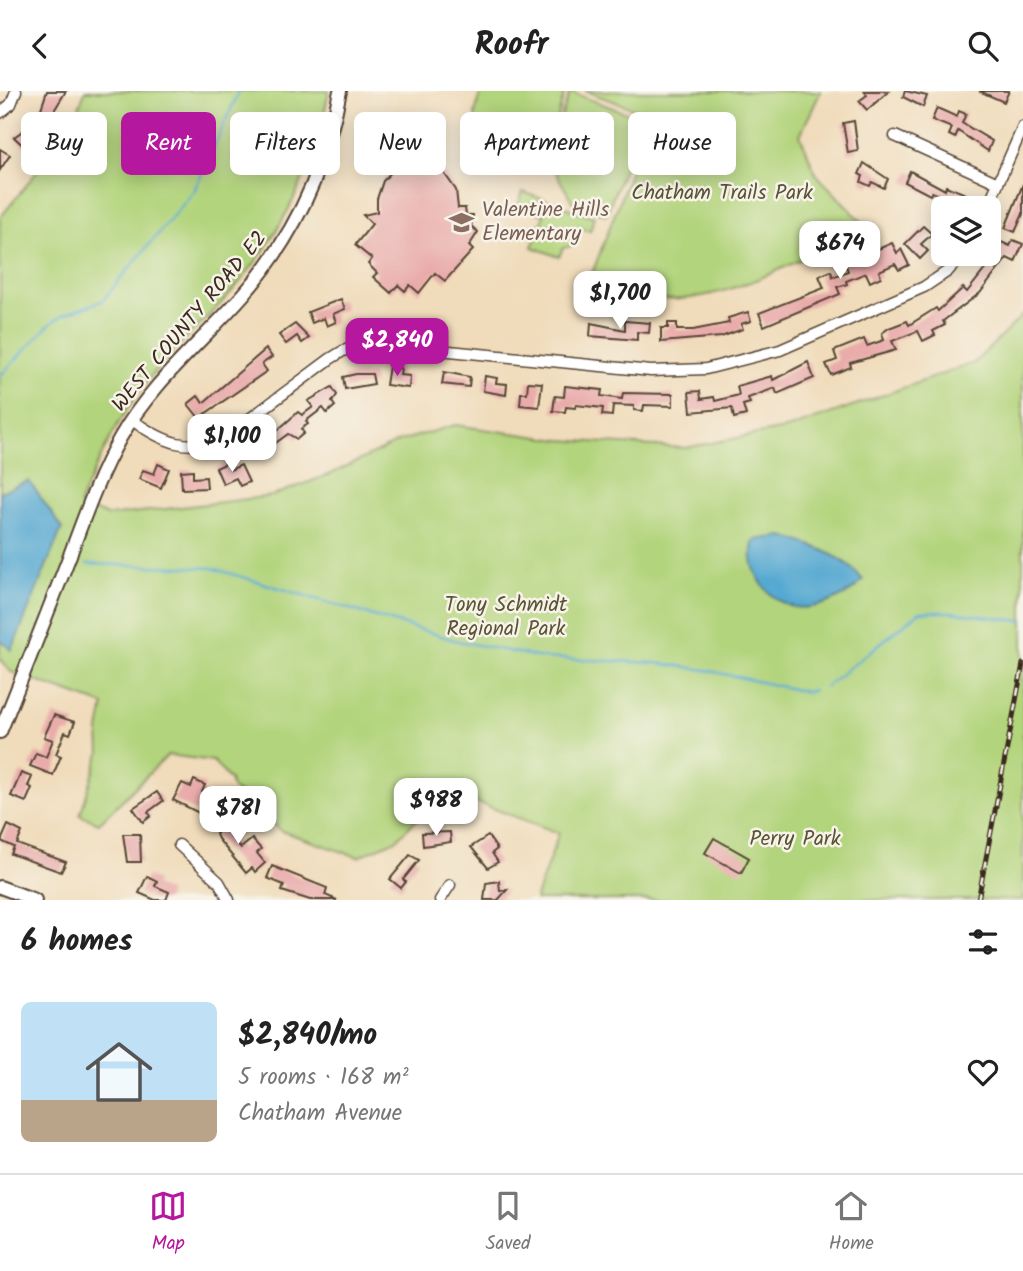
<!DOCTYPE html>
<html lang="en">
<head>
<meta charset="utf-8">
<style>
  body { margin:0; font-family:Kalam,sans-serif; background:#f6f6f6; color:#222; height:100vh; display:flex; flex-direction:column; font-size:26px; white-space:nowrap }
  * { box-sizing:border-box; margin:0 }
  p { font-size:23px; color:#767676 }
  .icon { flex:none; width:38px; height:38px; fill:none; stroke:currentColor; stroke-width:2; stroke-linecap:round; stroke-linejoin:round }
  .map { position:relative; height:809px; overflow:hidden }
  .sheet { display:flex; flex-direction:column; background:#fff; flex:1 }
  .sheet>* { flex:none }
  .guide { position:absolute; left:21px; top:21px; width:982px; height:63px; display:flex; gap:14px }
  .controls { position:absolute; left:931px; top:105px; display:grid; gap:14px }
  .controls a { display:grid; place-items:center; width:70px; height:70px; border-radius:10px; background:#fff; box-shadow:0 4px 18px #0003; font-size:35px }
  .price { position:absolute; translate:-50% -60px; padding:0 16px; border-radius:14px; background:#fff; color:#222; font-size:23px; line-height:46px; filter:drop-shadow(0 2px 4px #0008) }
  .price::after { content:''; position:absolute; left:50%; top:42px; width:21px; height:16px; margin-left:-10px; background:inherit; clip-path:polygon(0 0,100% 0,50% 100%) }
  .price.on { background:#b5179e; color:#fff }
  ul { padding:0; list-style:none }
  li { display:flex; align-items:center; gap:21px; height:175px; padding:0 21px }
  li+li { border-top:2px solid #e0e0e0 }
  li span { display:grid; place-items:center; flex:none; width:196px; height:140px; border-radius:10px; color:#555 }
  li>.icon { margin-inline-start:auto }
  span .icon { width:84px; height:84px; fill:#fffc; stroke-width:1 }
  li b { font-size:30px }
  h2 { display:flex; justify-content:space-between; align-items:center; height:84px; padding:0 21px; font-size:30px }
  .pill { padding:0 24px; border-radius:10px; background:#fff; box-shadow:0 4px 18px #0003; font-size:24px; line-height:63px }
  .pill.on { background:#b5179e; color:#fff }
  header { display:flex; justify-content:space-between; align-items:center; height:91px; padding:0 21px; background:#fff; font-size:32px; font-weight:700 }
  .dock { display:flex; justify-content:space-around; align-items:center; height:98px; border-top:2px solid #e0e0e0; background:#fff; font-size:19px; color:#767676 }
  .dock a { display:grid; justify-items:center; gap:4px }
  .dock .on { color:#b5179e }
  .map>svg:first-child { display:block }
  .green { fill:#b2d47c; stroke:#767f4d; stroke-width:2 }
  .water { fill:#57a9d2; stroke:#496a78; stroke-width:2 }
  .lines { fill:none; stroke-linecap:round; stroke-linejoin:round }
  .stream { stroke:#57a9d2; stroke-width:2.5 }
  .building { fill:#e9acab }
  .minor-casing { stroke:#564535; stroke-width:13 }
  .tertiary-casing { stroke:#564535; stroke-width:16 }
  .minor { stroke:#fff; stroke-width:10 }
  .tertiary { stroke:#fff; stroke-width:12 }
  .rail-casing { stroke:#3b2a1e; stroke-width:5 }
  .rail { stroke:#f7f3e8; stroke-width:2.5; stroke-dasharray:8; stroke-linecap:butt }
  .labels { text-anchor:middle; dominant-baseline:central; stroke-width:5; stroke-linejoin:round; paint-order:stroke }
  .park-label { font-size:21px; fill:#595436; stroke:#f7f3e8 }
  .education-label { font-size:21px; fill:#785e54; stroke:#f7f3e8; text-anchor:start }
  .street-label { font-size:21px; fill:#3b2a1e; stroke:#f7f3e8 }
</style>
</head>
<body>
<header><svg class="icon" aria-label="back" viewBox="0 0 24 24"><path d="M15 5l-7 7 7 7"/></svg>Roofr<svg class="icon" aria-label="search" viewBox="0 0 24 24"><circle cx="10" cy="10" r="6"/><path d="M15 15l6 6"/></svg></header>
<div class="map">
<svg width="1023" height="809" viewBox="0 0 1023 809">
  <rect width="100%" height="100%" fill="#f7f3e8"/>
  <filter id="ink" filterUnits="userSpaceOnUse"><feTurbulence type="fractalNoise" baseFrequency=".0143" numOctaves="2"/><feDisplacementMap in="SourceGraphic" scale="14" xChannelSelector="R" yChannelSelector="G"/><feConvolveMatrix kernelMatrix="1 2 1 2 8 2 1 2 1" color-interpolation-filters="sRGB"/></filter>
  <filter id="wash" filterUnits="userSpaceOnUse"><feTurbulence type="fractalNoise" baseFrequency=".00686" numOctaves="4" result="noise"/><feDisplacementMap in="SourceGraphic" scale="28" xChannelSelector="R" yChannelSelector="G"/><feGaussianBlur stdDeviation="1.57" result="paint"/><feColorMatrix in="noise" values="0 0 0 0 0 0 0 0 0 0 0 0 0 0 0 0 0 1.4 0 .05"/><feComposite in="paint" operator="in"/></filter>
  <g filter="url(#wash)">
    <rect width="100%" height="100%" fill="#f0dbba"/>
    <g class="green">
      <path d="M 85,0 L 329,0 C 315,75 284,141 233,199 C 206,230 174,256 148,289 C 118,327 98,369 79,414 L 108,425 L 272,405 L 333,382 L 400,350 L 455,334 L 560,349 L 685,357 L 790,337 L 974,272 L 1023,224 L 1023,809 L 535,809 L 559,742 L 446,700 L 396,749 L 358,766 L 281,740 L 232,697 L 230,689 L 213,670 L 168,664 L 99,732 L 80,724 L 100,662 L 99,639 L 104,614 L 11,581 L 0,568 L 0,127 L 71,38 Z"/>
      <path d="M 481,0 L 565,0 L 553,44 L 516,69 L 479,62 L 475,23 Z"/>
      <path d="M 585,0 L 821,0 L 800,44 L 816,83 L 865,134 C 807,165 748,201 682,208 C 652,211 616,202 586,199 L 652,24 Z"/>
      <path d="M 570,1 L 643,28 L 606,124 L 573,112 L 556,82 L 554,47 Z"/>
      <path d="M 523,101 L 594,126 L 590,140 L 578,136 L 571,155 L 563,157 L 559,166 L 532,156 L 544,124 L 518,114 Z"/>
    </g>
    <g class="water">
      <path d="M 29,390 L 62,437 L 12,559 L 0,549 L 0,401 Z"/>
      <path d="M 783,445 C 812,454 844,464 863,489 C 850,505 816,520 794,516 C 767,510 744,475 754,449 Z"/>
    </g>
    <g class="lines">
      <g class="stream">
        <path d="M 0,285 L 50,233 L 63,224 L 102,210 L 194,100 L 239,0"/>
        <path d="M 87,473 L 212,477 L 458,550 L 543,567 L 656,572 L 706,579 L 806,601 L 813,599"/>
        <path d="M 825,596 L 920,521 L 951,521 L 1022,530"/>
      </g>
    </g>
    <g id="blocks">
      <g class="building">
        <path d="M 47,0 L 66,0 L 52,23 L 41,18 Z"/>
        <path d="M 864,0 L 889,0 L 867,19 L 859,10 L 867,4 Z"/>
        <path d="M 905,0 L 927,5 L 923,16 L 903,6 Z"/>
        <path d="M 979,0 L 1009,0 L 1004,11 Z"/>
        <path d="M 937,17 L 957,26 L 959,20 L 966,23 L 962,32 L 992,50 L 988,60 L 958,40 L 955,47 L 949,44 L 952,37 L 932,29 Z"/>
        <path d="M 854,30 L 858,60 L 848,62 L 843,32 Z"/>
        <path d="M 34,32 L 40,37 L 29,50 L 35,56 L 30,61 L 14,46 Z"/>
        <path d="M 0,58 L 10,64 L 0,79 Z"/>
        <path d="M 413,72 L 425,72 L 444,82 L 456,99 L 458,117 L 465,117 L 466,124 L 473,124 L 471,135 L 478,141 L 469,155 L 473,159 L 445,190 L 435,182 L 419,202 L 410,194 L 405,200 L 398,194 L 391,202 L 373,186 L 377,182 L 368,173 L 372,168 L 355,154 L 372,133 L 363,124 L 377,121 L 377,108 L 383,90 L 392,80 Z"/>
        <path d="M 864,72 L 888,88 L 884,97 L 872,91 L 870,95 L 861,91 L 863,85 L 859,83 Z"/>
        <path d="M 910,80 L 945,99 L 946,95 L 966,103 L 960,117 L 952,114 L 954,110 L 932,101 L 930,104 L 905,91 Z"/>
        <path d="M 1023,93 L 1023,123 L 1015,141 L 1005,137 Z"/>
        <path d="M 923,135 L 932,143 L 921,153 L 928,160 L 920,168 L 905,153 Z"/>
        <path d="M 1013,149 L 1023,153 L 1015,171 L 1007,167 L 980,202 L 943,230 L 945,234 L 933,240 L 935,244 L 923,250 L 918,240 L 892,250 L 896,259 L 850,272 L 851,276 L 831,284 L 826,273 L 837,269 L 834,260 L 864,248 L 867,255 L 884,249 L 882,242 L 889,237 L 907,230 L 909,234 L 936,217 L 938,220 L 963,197 L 967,201 L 997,163 L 993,161 L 999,150 L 1010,155 Z"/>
        <path d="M 892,152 L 897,162 L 901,158 L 909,174 L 899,179 L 895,173 L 879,180 L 881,186 L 870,191 L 866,182 L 846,190 L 847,193 L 837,196 L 840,203 L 764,235 L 759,222 L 824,197 L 819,185 L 831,180 L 833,186 L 848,180 L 845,172 Z"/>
        <path d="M 341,208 L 345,218 L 333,223 L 336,231 L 327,235 L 324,227 L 312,232 L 308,221 Z"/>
        <path d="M 748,221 L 751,230 L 741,233 L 743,238 L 721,246 L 661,251 L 661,237 L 668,237 L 668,232 L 677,232 L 677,239 L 693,239 L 729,232 L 728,227 Z"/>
        <path d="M 625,230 L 650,232 L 649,242 L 637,241 L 637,249 L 590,245 L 591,232 L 625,239 Z"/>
        <path d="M 295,233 L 309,247 L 302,252 L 297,245 L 286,253 L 279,244 Z"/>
        <path d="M 266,258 L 272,266 L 262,273 L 267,280 L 199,327 L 188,313 L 198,305 L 203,312 Z"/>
        <path d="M 808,271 L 814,287 L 777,303 L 775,297 L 748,307 L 750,312 L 743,314 L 746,324 L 734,327 L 732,317 L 691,321 L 689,301 L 700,300 L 701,308 L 714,306 L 715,310 L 739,304 L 737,295 L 772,285 L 773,289 Z"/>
        <path d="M 389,275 L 401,277 L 400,284 L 410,285 L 409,297 L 386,294 Z"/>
        <path d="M 444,281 L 470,286 L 469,296 L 442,293 Z"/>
        <path d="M 356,283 L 372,283 L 374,293 L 345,298 L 343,286 Z"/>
        <path d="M 485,285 L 497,287 L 496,292 L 507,293 L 506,304 L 483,300 Z"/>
        <path d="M 528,291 L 542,292 L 539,316 L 520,314 L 521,302 L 527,302 Z"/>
        <path d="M 565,295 L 602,299 L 601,305 L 622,308 L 623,302 L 673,303 L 673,315 L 644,314 L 643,320 L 634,319 L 634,315 L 613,314 L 612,325 L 602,324 L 603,317 L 576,314 L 575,317 L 566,316 L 565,321 L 553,320 L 555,305 L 564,306 Z"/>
        <path d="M 332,296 L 337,304 L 332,311 L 335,315 L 327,322 L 323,317 L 306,330 L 308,333 L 301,338 L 304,342 L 297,348 L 288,343 L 255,367 L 248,357 L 262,346 L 272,344 L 298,321 L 302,324 L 313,316 L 308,310 Z"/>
        <path d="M 227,372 L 230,379 L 241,374 L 249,391 L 240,395 L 236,387 L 223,393 L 216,377 Z"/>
        <path d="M 158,373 L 169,378 L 161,397 L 139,388 L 143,379 L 154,383 Z"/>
        <path d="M 193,379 L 193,387 L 206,386 L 207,397 L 182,398 L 181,380 Z"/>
        <path d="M 54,624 L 75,631 L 70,643 L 65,641 L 56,663 L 61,665 L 53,684 L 30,675 L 36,662 L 46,666 L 53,649 L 44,646 Z"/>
        <path d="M 21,682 L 32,686 L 28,695 L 32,697 L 26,711 L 11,705 Z"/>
        <path d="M 194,689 L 205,694 L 202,701 L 210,706 L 201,723 L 173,709 L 182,692 L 191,696 Z"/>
        <path d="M 157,701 L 163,710 L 148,721 L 151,725 L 143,731 L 133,717 Z"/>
        <path d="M 216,722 L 236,740 L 230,745 L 241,757 L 252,748 L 261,758 L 257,762 L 265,772 L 255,781 L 252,777 L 246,782 L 218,748 L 216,743 L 219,740 L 209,731 Z"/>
        <path d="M 8,734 L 22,741 L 17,753 L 66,771 L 61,781 L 11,763 L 14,756 L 1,750 Z"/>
        <path d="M 450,741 L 451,751 L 423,755 L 422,742 Z"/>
        <path d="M 123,743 L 140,743 L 141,771 L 127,771 Z"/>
        <path d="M 488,745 L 497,758 L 492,762 L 498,771 L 488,777 L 471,756 Z"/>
        <path d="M 714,747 L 749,767 L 741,782 L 705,762 Z"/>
        <path d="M 410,764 L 419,769 L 403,789 L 406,791 L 401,797 L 390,788 Z"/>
        <path d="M 272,775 L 327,797 L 325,804 L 337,809 L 310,809 L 282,800 L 284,794 L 267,787 Z"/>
        <path d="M 147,785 L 157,790 L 155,795 L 169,801 L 166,809 L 155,809 L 139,802 Z"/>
        <path d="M 499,790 L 500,800 L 507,799 L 498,809 L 484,809 L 486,792 Z"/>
      </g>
    </g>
  </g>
  <g filter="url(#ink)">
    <use href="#blocks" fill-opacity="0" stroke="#564535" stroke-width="2"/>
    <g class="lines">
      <defs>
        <g id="minor">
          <path d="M 0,22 L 11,13 L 16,0"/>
          <path d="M 895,45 L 998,92"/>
          <path d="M 987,117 L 1023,36"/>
          <path d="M 132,329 C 163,351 191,364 228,344 L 330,268 L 343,260 L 368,252 L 651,280 L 706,278 L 780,259 L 924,196 L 948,180 L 963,163"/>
          <path d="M 179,754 L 219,791 L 229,809"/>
          <path d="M 440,809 L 450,794"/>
        </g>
        <g id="tertiary">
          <path d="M 0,641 C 24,582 47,523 70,464 C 85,424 99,384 120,347 C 152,291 202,251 244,203 C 295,145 326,76 340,0"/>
          <path d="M 0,796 L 35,809"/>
        </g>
      </defs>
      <use href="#minor" class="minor-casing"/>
      <use href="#tertiary" class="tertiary-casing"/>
      <use href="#minor" class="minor"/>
      <use href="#tertiary" class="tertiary"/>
      <defs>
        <path id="rail" d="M 978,809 L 1023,573"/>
      </defs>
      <use href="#rail" class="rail-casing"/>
      <use href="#rail" class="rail"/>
    </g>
  </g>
  <defs>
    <symbol id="school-bare" viewBox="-9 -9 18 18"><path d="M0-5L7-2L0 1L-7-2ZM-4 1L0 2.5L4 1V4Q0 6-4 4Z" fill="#8d6e63" stroke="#f7f3e8" stroke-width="2.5" paint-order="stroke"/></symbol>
  </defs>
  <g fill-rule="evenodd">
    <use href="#school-bare" x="444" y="114" width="35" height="35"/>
  </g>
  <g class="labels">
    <g class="park-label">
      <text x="722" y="102">Chatham Trails Park</text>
      <text x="506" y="514">Tony Schmidt<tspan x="506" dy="24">Regional Park</tspan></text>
      <text x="795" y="748">Perry Park</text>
    </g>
    <g class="education-label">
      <text x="482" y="119">Valentine Hills<tspan x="482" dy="24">Elementary</tspan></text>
    </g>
    <g class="street-label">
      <text transform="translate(190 231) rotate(-50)">WEST COUNTY ROAD E2</text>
    </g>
  </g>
</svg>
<div class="controls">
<a><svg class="icon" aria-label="layers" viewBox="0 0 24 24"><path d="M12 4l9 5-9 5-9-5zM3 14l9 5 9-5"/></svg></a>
</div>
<b class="price" style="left:840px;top:190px">$674</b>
<b class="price" style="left:620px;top:240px">$1,700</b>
<b class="price on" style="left:397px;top:287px">$2,840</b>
<b class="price" style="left:232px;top:383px">$1,100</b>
<b class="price" style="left:436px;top:747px">$988</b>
<b class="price" style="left:238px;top:755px">$781</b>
<div class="guide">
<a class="pill">Buy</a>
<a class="pill on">Rent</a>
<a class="pill">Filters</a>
<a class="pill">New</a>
<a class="pill">Apartment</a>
<a class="pill">House</a>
</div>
</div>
<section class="sheet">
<h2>6 homes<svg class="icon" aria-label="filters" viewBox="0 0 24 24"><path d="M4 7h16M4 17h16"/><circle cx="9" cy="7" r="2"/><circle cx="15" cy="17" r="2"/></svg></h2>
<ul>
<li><span style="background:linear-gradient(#bfe0f5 70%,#b9a48a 0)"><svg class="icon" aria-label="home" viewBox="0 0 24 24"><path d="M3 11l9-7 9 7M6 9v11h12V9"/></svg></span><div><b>$2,840/mo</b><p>5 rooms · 168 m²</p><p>Chatham Avenue</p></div><svg class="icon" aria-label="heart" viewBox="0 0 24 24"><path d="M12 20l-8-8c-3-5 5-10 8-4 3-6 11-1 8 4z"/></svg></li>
</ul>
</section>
<nav class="dock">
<a class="on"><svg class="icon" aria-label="map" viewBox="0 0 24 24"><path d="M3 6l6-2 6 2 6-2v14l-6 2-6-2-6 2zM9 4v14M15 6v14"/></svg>Map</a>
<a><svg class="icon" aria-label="saved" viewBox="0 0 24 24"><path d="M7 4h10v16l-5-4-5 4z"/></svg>Saved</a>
<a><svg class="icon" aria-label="home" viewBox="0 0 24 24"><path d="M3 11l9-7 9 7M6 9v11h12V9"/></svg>Home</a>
</nav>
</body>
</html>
